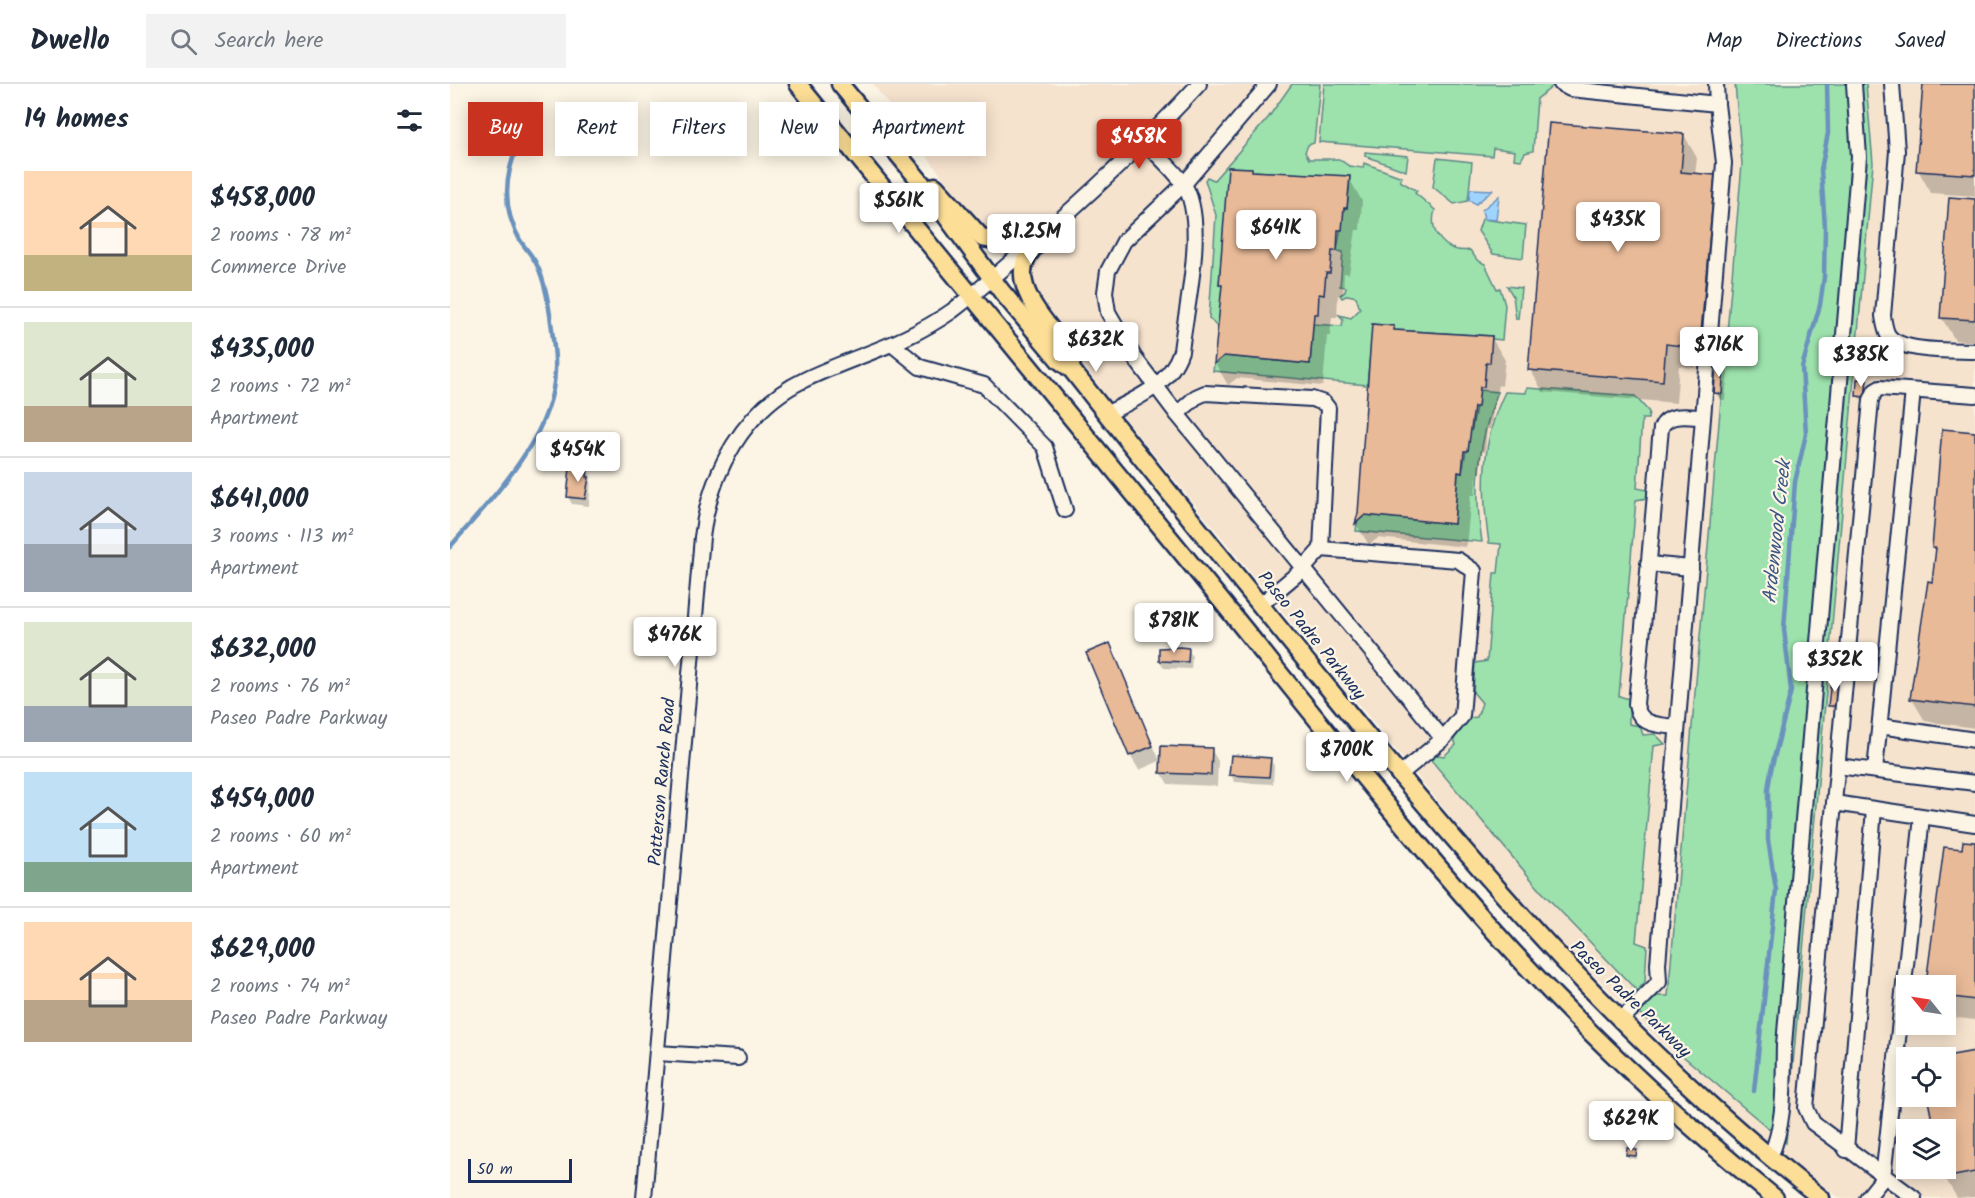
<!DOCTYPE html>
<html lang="en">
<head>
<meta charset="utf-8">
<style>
  body { margin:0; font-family:Kalam,sans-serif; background:#f2f2f3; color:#1f2937; height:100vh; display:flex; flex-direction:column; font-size:22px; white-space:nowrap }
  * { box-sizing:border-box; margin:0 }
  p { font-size:20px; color:#747a83 }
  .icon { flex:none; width:33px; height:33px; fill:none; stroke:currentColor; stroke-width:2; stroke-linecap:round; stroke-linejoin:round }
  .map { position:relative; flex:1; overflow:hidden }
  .drawer { display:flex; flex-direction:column; background:#fff; width:450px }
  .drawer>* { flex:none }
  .guide { position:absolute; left:18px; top:18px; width:570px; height:54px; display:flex; gap:12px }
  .needle { width:39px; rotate:300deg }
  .fabs { position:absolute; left:1446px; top:891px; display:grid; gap:12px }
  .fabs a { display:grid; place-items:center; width:60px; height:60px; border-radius:0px; background:#fff; box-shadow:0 3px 15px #0003; font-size:30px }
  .scale { position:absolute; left:18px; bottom:15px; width:104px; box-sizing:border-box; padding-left:6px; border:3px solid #1b2f5e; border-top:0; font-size:16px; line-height:21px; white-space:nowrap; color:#1b2f5e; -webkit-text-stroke:4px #fcf5e5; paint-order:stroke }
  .price { position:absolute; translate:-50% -51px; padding:0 14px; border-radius:6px; background:#fff; color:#222; font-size:20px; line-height:39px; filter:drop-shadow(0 2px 3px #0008) }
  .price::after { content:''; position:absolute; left:50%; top:36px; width:18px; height:14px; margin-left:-9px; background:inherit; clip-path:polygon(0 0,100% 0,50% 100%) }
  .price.active { background:#c8321e; color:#fff }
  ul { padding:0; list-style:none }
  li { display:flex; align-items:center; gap:18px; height:150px; padding:0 24px }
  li+li { border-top:2px solid #e0e1e3 }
  li span { display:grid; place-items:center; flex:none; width:168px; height:120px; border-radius:0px; color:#555 }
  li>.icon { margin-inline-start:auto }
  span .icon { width:72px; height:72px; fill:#fffc; stroke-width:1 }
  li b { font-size:26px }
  h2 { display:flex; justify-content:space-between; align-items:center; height:72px; padding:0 24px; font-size:26px }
  .chip { padding:0 21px; border-radius:0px; background:#fff; box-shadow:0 3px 15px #0003; font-size:21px; line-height:54px }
  .chip.active { background:#c8321e; color:#fff }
  header { display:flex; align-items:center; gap:36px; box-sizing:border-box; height:84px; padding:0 30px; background:#fff; border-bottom:2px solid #e0e1e3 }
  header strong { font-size:28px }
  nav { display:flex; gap:33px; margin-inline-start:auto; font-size:21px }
  .search { width:420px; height:54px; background:#f2f2f3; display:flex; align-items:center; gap:15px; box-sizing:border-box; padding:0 21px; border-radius:0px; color:#747a83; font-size:22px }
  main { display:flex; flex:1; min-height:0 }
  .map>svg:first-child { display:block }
  .built { fill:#f6e3ce; fill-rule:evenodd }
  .green { fill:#9de2ad; stroke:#5c8886; stroke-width:1.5 }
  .water { fill:#9ed4fd; stroke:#6a92bd; stroke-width:1.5 }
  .shadow { fill:#0003 }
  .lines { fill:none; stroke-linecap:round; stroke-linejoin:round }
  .stream { stroke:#6a92bd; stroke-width:4.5 }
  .building { fill:#e8ba98; stroke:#1b2f5e; stroke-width:1.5 }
  .minor-casing { stroke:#1b2f5e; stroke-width:18 }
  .major-casing { stroke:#1b2f5e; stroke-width:21 }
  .minor { stroke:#fcf5e5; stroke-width:14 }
  .major { stroke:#fcde96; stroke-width:16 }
  .labels { text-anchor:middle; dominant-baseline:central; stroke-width:4.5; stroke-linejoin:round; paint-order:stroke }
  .street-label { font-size:18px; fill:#1b2f5e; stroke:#fcf5e5 }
  .water-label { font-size:20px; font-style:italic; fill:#3c5886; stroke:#fcf5e5 }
</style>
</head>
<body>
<header>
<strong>Dwello</strong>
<div class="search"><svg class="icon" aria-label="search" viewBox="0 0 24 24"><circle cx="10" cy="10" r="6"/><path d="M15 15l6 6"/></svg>Search here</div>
<nav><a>Map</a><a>Directions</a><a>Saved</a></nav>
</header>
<main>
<section class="drawer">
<h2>14 homes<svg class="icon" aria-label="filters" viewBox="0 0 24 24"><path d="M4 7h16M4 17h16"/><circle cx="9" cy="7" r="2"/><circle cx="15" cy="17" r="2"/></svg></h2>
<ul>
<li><span style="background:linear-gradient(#ffd9b3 70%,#c2b280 0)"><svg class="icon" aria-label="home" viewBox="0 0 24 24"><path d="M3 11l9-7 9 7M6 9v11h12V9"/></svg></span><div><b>$458,000</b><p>2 rooms · 78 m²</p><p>Commerce Drive</p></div></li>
<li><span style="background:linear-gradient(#dfe7d0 70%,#b9a48a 0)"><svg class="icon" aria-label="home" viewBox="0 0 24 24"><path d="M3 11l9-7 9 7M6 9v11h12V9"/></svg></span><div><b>$435,000</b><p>2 rooms · 72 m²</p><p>Apartment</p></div></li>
<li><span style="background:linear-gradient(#c9d6e8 60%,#9aa5b1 0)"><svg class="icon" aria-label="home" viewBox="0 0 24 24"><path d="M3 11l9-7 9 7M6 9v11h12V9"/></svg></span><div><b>$641,000</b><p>3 rooms · 113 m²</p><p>Apartment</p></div></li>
<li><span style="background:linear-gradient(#dfe7d0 70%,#9aa5b1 0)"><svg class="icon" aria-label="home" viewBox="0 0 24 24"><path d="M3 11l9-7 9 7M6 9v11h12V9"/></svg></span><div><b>$632,000</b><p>2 rooms · 76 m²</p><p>Paseo Padre Parkway</p></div></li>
<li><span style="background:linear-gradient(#bfe0f5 75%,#7fa58c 0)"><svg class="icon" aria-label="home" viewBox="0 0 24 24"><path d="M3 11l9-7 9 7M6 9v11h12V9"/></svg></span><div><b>$454,000</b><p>2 rooms · 60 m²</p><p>Apartment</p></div></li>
<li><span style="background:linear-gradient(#ffd9b3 65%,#b9a48a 0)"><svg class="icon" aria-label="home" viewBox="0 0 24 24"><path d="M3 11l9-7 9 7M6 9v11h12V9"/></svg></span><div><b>$629,000</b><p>2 rooms · 74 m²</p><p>Paseo Padre Parkway</p></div></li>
</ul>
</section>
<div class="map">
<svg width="1525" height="1114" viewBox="0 0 1525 1114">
  <rect width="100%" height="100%" fill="#fcf5e5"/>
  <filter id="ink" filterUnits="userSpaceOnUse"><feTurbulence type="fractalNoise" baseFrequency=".0167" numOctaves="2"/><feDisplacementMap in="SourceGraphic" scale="12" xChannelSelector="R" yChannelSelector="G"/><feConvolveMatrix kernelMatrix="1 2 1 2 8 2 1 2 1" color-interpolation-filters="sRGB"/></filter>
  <g filter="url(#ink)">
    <path class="built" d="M 423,0 L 1525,0 L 1525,1114 L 1389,1114 L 1289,1036 L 1067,814 L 656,312 ZM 1456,902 L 1496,902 L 1496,940 L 1456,940 ZM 1456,974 L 1496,974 L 1496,1012 L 1456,1012 ZM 1456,1046 L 1496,1046 L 1496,1084 L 1456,1084 Z"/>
    <g class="green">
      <path d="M 842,0 L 870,0 L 864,59 L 858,61 L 855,68 L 859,75 L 889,75 L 899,82 L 913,84 L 914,79 L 952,93 L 950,97 L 967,107 L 965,109 L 985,126 C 978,149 996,170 1020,166 L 1027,176 L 1035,180 L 1047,205 L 1050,204 L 1055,221 L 1052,256 L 1042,255 L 1042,252 L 944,246 L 944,242 L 923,240 L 917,301 L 763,287 L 764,280 L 774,272 L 860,280 L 863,240 L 892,242 L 893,235 L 889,231 L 901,234 L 910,225 L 906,213 L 898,211 L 892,214 L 890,211 L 895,208 L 896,203 L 890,202 L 893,168 L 887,167 L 894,124 L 897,124 L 900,93 L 802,87 L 801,84 L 779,83 L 769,201 L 772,201 L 769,245 L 759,234 L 766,131 L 755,96 L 757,93 L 764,96 L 818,34 Z"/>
      <path d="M 874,0 L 1102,0 L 1103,2 L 1087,15 L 1083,67 L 1075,69 L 1071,76 L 1064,75 L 1065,67 L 1043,64 L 1042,72 L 869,58 Z"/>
      <path d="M 1285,0 L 1416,0 L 1423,79 L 1336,1059 L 1234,973 L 1190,929 L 1207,912 L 1218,912 L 1292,80 Z"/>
      <path d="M 915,68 L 958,72 L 956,87 L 915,72 Z"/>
      <path d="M 987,74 L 1022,78 L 1018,117 L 1004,120 L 983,103 Z"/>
      <path d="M 1032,135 L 1076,141 L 1073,174 L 1043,170 L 1028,147 Z"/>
      <path d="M 1057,202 L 1071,204 L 1068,235 L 1066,235 L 1063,212 Z"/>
      <path d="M 1077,304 L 1185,312 L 1199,328 L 1198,335 L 1192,335 L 1187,404 L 1197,406 L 1197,414 L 1186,416 L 1169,612 L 1179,615 L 1179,640 L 1190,642 L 1193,651 L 1205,650 L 1215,660 L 1204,662 L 1186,858 L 1197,862 L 1195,898 L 1187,907 L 1091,807 L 981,676 L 988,671 L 994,672 L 1006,661 L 1004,655 L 1020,634 L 1027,633 L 1032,619 L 1023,608 L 1025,579 L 1037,577 L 1044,489 L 1048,489 L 1051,460 L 1039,459 C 1031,406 1031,357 1055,308 L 1076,309 Z"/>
      <path d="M 1029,306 L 1048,308 C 1028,357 1023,405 1032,458 L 906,447 L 907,438 L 915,431 L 1004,440 L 1008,388 L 1012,389 L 1020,345 L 1022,345 Z"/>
    </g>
    <g class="water">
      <path d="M 1020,105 L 1043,106 L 1026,120 L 1019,116 Z"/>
      <path d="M 1049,112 L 1046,136 L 1034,135 L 1032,126 Z"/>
    </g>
    <g class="shadow">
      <path d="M 1474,0 L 1525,0 L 1525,112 L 1481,109 L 1468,86 Z"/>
      <path d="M 1234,51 L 1247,74 L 1245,91 L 1264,92 L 1277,115 L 1263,271 L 1246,273 L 1245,284 L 1229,282 L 1226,319 L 1093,308 L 1080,285 Z"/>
      <path d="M 802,88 L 899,94 L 912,117 L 910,146 L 906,146 L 899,190 L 894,189 L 893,211 L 888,211 L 887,233 L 882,233 L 880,252 L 877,252 L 873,302 L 787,294 L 778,301 L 765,279 L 773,205 L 771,201 Z"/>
      <path d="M 1500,115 L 1525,117 L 1525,258 L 1505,256 L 1491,233 Z"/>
      <path d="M 943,244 L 946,248 L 1041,253 L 1055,276 L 1052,302 L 1048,301 L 1040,345 L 1037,345 L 1035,368 L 1032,368 L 1030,389 L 1027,389 L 1025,411 L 1021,411 L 1016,463 L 928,454 L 919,461 L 906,440 Z"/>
      <path d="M 1273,280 L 1278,287 L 1275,316 L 1270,316 L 1266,309 Z"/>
      <path d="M 1416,298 L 1416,316 L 1410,315 L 1408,312 Z"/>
      <path d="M 1494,346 L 1525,349 L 1525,644 L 1475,637 L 1462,615 L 1487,470 L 1484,464 Z"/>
      <path d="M 137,386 L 141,393 L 139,422 L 122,420 L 118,413 Z"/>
      <path d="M 659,561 L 710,677 L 689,686 L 680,671 Z"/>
      <path d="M 738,565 L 742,572 L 741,585 L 714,584 L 710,577 Z"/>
      <path d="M 1382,597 L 1392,629 L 1384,628 L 1380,621 Z"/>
      <path d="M 761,665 L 768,677 L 767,702 L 718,700 L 711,688 Z"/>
      <path d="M 820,675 L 824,682 L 823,700 L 785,698 L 781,691 Z"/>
      <path d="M 1514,759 L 1525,760 L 1525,936 L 1507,934 L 1501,923 L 1496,922 L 1496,902 L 1479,902 L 1477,898 Z"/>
      <path d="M 1525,969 L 1525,1113 L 1507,1114 L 1495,1094 L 1493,1084 L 1496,1084 L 1498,996 L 1495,974 Z"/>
      <path d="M 1186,1067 L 1187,1075 L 1179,1074 L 1177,1071 Z"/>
    </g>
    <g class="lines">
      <g class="stream">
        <path d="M 0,463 C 41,415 104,352 105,286 C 106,272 103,258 102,245 C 99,223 96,199 86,179 C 82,171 75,164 70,156 C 52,125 54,93 68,61"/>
        <path d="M 1304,1007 L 1326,806 L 1318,756 L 1318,705 L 1321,686 L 1341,607 L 1334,545 L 1345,398 L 1356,350 L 1352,283 L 1370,221 L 1374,193 L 1375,143 L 1371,86 L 1378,49 L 1377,0"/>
      </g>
    </g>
    <g class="building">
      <path d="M 1473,0 L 1525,0 L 1525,91 L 1466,87 Z"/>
      <path d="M 1099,39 L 1234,50 L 1231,88 L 1265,91 L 1251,249 L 1233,251 L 1232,262 L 1216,260 L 1213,297 L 1078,286 Z"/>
      <path d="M 778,83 L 802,84 L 802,87 L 900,92 L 897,124 L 894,124 L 892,146 L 888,146 L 887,167 L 882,167 L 880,189 L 876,189 L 874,211 L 869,210 L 868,230 L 864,230 L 860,280 L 774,272 L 764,280 L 772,201 L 769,201 Z"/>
      <path d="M 1499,113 L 1525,115 L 1525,236 L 1490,234 Z"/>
      <path d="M 922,240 L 944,242 L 944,246 L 1042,252 L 1040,279 L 1036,279 L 1034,303 L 1030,303 L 1028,323 L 1024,323 L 1018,367 L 1014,367 L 1012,389 L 1008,388 L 1004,440 L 915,431 L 905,440 L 908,429 Z"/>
      <path d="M 1266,278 L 1274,279 L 1272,310 L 1264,309 Z"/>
      <path d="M 1407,295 L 1417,296 L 1415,313 L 1406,312 Z"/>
      <path d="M 1492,345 L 1525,348 L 1525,623 L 1460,615 L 1478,497 L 1482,498 L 1486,464 L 1482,464 Z"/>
      <path d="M 120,383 L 138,385 L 137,393 L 139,393 L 135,415 L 117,413 Z"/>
      <path d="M 660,559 L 703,662 L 679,672 L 636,569 Z"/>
      <path d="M 730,563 L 739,564 L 738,578 L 709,577 L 709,564 Z"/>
      <path d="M 1381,596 L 1391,597 L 1389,622 L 1378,622 Z"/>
      <path d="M 711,662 L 762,664 L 761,691 L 710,689 Z"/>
      <path d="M 781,671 L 821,674 L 819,693 L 779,691 Z"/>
      <path d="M 1513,757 L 1525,758 L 1525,916 L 1496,912 L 1496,902 L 1476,899 L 1494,763 L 1512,765 Z"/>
      <path d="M 1525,967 L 1525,1088 L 1494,1094 L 1492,1084 L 1496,1084 L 1496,1046 L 1484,1046 L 1477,1012 L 1496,1012 L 1496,974 L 1491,973 Z"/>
      <path d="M 1177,1064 L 1187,1066 L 1186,1072 L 1176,1071 Z"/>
    </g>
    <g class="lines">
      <defs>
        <g id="minor">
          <path d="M 819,0 L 734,100 L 674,157 L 658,187 L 655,208 L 658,228 L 684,273 L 727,330 L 993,655"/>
          <path d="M 1111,0 L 1120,5 L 1267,20 L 1274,79 L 1208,880 L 1209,898 L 1170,937"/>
          <path d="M 1266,0 L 1267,20"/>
          <path d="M 1442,0 L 1447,67 L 1433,232 C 1434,238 1435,246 1438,251 C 1451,269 1503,266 1525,267"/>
          <path d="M 443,261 L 470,283 L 534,301 L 595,363 L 615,426"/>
          <path d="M 656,330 C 687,314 719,302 731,267 C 736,223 758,136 733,99 C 723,85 708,72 696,59"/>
          <path d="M 727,330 L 746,313 L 755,309 L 862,315 L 874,319 L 878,324 L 871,465 L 853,485 L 810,521"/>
          <path d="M 871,465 L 1008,476 L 1024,487 L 1012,632 L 993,655 L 949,691"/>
          <path d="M 1198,480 L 1241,484"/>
          <path d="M 1430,642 L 1525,656"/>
          <path d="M 1227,643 C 1209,641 1189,642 1186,620 L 1211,344 C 1218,328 1238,333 1253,333"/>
          <path d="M 1387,682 L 1525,699"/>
          <path d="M 1425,686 L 1463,307"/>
          <path d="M 1384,719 L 1525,740"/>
          <path d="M 207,969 L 288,974"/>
          <path d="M 1396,1066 L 1424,725"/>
          <path d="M 1320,1073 C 1336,1038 1333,999 1334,961 L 1409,73 L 1404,0"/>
          <path d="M 194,1114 L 252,453 C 260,388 294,325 354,296 C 406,271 452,262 502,227 C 526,209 549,188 572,169 C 635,115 693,61 749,0"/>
          <path d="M 1417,1114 L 1433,1094 L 1472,733"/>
          <path d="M 1464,1114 L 1363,1039 L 1356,1024 L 1421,316 L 1425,307 L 1430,304 L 1525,311"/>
        </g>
        <g id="major">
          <path d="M 348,0 C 489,174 632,346 773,519 C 862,629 950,741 1044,847 C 1130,943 1225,1032 1325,1114"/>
          <path d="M 390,0 L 470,97 L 552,208 L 609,276 L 621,285 C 706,393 792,499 879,605 C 1029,789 1183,968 1371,1114"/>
          <path d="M 485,102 L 532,154 L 562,159 L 600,144"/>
          <path d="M 601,144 C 594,153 583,163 577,173 C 559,205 604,247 622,271 L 621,285"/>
        </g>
      </defs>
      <use href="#minor" class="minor-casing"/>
      <use href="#major" class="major-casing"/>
      <use href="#minor" class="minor"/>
      <use href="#major" class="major"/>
    </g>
  </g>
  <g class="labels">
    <g class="street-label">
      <text transform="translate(861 552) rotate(51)">Paseo Padre Parkway</text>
      <text transform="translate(213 698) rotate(-85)">Patterson Ranch Road</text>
      <text transform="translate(1180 916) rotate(44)">Paseo Padre Parkway</text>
    </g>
    <g class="water-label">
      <text transform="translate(1328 448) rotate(-84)">Ardenwood Creek</text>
    </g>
  </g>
</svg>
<div class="fabs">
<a><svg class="needle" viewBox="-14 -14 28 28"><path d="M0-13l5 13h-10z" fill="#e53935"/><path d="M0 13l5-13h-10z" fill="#747a83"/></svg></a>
<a><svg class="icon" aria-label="locate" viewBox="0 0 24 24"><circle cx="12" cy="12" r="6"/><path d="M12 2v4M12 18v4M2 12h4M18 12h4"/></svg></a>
<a><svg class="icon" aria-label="layers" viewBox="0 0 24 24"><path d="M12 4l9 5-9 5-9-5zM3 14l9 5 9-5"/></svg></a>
</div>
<div class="scale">50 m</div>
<b class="price active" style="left:689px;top:86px">$458K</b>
<b class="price" style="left:449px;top:150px">$561K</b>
<b class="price" style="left:1168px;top:169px">$435K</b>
<b class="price" style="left:826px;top:177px">$641K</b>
<b class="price" style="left:581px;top:181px">$1.25M</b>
<b class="price" style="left:646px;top:289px">$632K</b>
<b class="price" style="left:1269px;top:294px">$716K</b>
<b class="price" style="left:1411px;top:304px">$385K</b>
<b class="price" style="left:128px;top:399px">$454K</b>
<b class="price" style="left:724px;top:570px">$781K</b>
<b class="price" style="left:225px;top:584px">$476K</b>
<b class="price" style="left:1385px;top:609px">$352K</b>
<b class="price" style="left:897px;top:699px">$700K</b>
<b class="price" style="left:1181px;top:1068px">$629K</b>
<div class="guide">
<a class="chip active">Buy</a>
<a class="chip">Rent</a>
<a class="chip">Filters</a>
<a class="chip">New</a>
<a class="chip">Apartment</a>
</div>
</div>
</main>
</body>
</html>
